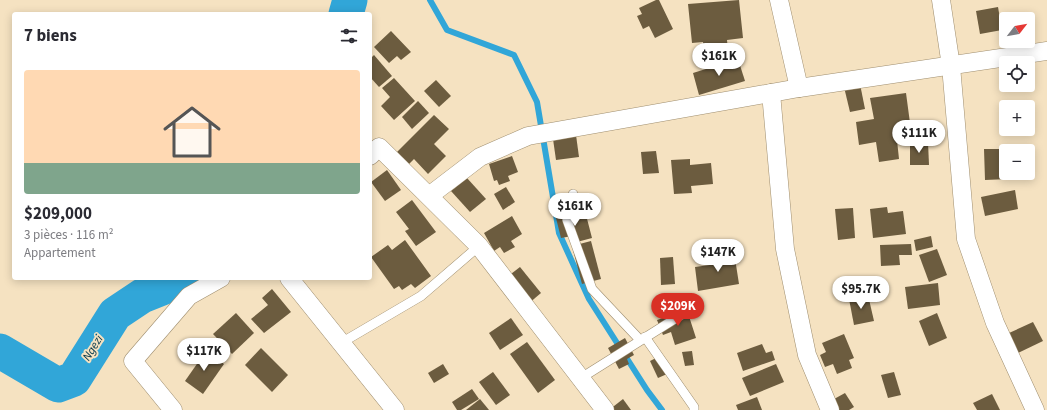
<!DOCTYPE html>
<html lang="fr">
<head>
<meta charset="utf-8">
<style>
  body { margin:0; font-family:"Source Sans 3",sans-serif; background:#f7f7f7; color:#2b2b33; height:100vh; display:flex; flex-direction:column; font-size:15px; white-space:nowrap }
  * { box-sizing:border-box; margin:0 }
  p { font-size:13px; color:#7c7c81 }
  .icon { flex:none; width:22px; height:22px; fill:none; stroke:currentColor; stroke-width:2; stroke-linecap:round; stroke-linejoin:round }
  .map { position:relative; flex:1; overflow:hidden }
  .panel { position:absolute; left:12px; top:12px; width:360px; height:268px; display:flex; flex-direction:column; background:#fff; border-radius:4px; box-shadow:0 2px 10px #0003 }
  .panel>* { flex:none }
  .needle { width:26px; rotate:59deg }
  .fabs { position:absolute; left:999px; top:12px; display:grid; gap:8px }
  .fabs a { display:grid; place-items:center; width:36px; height:36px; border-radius:4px; background:#fff; box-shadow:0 2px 10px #0003; font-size:20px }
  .price { position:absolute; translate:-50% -34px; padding:0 9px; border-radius:14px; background:#fff; color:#222; font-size:13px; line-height:26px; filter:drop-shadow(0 1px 2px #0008) }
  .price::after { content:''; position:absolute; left:50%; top:24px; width:12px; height:9px; margin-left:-6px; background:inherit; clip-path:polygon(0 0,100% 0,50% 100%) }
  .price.selected { background:#d93025; color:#fff }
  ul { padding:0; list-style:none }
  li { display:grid; align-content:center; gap:8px; height:212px; padding:0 12px }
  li+li { border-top:1px solid #e1e1e2 }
  li span { display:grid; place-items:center; height:124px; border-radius:4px; color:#555 }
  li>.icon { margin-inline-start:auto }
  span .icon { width:72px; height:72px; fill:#fffc; stroke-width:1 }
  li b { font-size:17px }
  h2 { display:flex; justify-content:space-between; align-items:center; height:48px; padding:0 12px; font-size:17px }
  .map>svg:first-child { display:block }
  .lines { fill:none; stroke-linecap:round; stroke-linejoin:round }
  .stream { stroke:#31a6d8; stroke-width:6 }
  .river { stroke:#31a6d8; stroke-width:35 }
  .building { fill:#6c5c3f }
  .service-casing { stroke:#9f8e6f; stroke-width:10 }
  .minor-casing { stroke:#9f8e6f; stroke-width:19 }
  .service { stroke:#fff; stroke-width:9 }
  .minor { stroke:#fff; stroke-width:18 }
  .labels { text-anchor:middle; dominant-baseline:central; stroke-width:4; stroke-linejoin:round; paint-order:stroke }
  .water-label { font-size:12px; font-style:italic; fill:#04374b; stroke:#f5e2c1 }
</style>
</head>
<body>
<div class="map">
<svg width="1047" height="410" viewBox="0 0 1047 410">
  <rect width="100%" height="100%" fill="#f5e2c1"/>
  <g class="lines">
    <path class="stream" d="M 430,0 L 447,30 L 514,55 L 537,102 L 559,233 L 589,299 L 647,390 L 662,410"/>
    <g class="river">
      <path d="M 346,14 L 350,0"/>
      <path d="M 0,351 L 58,385 L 74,379 L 115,314 L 142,296 L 187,278"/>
    </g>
  </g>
  <g class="building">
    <path d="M 656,0 L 659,0 L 673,29 L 655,38 L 649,26 L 643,29 L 637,16 L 642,14 L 639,8 Z"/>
    <path d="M 739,0 L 743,38 L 727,40 L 728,50 L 704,52 L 703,42 L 692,43 L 688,4 Z"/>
    <path d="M 998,7 L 1002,30 L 980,34 L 976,11 Z"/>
    <path d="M 391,31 L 411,52 L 401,60 L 397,56 L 389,63 L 374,47 Z"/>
    <path d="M 374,55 L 392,76 L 379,87 L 370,77 L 370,59 Z"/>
    <path d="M 738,59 L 745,81 L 699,95 L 693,73 Z"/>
    <path d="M 394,78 L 415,101 L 394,120 L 381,106 L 390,97 L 382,88 Z"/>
    <path d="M 436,80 L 451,96 L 439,107 L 424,91 Z"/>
    <path d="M 860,84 L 865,109 L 850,112 L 844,87 Z"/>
    <path d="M 906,93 L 912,138 L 897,140 L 899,159 L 879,162 L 876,142 L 859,145 L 856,122 L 874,119 L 870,98 Z"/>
    <path d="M 418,101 L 429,113 L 412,129 L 402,117 Z"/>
    <path d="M 434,115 L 449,129 L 434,144 L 446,156 L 428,174 L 414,159 L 409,164 L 397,152 Z"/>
    <path d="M 576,135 L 579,157 L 556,160 L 553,139 Z"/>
    <path d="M 910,142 L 928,142 L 929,165 L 910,165 Z"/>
    <path d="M 984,149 L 1008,149 L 1008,151 L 1006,151 L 1006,173 L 1008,173 L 1009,179 L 985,180 Z"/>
    <path d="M 656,151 L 659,173 L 643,174 L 641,152 Z"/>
    <path d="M 512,156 L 518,172 L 508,176 L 510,181 L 499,185 L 497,180 L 494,181 L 489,164 Z"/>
    <path d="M 690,159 L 690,165 L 711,163 L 713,184 L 691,186 L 692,193 L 674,194 L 671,160 Z"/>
    <path d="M 387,170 L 401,190 L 385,201 L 371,182 Z"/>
    <path d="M 467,178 L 486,199 L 470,212 L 451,191 Z"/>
    <path d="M 506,187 L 515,202 L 503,210 L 494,194 Z"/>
    <path d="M 1015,190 L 1018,209 L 985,216 L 981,197 Z"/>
    <path d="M 412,200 L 436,232 L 416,246 L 405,231 L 409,229 L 396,212 Z"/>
    <path d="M 887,207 L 888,213 L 903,211 L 906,234 L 873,238 L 870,209 Z"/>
    <path d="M 853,208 L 855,238 L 838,240 L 835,209 Z"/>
    <path d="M 585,211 L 592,238 L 573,243 L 572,236 L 561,238 L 556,218 Z"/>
    <path d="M 512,216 L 522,234 L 511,241 L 515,247 L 504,253 L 500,247 L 494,251 L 484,233 Z"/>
    <path d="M 931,236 L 933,247 L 916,251 L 914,240 Z"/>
    <path d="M 405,240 L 431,276 L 415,288 L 411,284 L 402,290 L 399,286 L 394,289 L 371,257 L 388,245 L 392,250 Z"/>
    <path d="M 591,241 L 601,279 L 582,284 L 572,246 Z"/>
    <path d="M 911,244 L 912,255 L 899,255 L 900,265 L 881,266 L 880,245 Z"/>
    <path d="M 937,249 L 947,275 L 929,282 L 919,255 Z"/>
    <path d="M 734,252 L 739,284 L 698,291 L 695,267 L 717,264 L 715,254 Z"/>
    <path d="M 673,257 L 675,284 L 661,285 L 660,258 Z"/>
    <path d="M 520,267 L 541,293 L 528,304 L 507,277 Z"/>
    <path d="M 938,283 L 940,305 L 908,309 L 905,287 Z"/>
    <path d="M 272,289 L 291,312 L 264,333 L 251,319 L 268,305 L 262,298 Z"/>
    <path d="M 868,295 L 874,321 L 854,325 L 849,299 Z"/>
    <path d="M 687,310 L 696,338 L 675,345 L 671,332 L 663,335 L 657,320 Z"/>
    <path d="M 236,313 L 254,333 L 232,354 L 213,334 Z"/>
    <path d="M 937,313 L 947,338 L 929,346 L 919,321 Z"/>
    <path d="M 511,318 L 523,335 L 500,350 L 489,333 Z"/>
    <path d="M 1033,322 L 1043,341 L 1018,353 L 1009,333 Z"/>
    <path d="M 844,334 L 854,358 L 849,360 L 852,368 L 837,374 L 833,364 L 825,367 L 820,355 L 826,352 L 822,343 Z"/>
    <path d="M 625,338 L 634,355 L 627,359 L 629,364 L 619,369 L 608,348 Z"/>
    <path d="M 527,342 L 555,380 L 538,393 L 510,354 Z"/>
    <path d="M 762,344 L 766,353 L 772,351 L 775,360 L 743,371 L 737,353 Z"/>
    <path d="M 261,348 L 288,375 L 272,392 L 245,365 Z"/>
    <path d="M 206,351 L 224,364 L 203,394 L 185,381 Z"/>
    <path d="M 692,351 L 694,365 L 685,366 L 682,352 Z"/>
    <path d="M 658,357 L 667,374 L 658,378 L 650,361 Z"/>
    <path d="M 443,364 L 449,374 L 434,383 L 428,373 Z"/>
    <path d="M 776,364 L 784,382 L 750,396 L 742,378 Z"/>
    <path d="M 493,372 L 510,395 L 496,405 L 479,382 Z"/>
    <path d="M 894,372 L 901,395 L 888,398 L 881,375 Z"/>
    <path d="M 472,389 L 479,399 L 461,410 L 457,410 L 452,402 Z"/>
    <path d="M 845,393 L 854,407 L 849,410 L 829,410 L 825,404 Z"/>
    <path d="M 992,394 L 1000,410 L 977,410 L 973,403 Z"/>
    <path d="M 757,397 L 762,410 L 738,410 L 736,405 Z"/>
    <path d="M 480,399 L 489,410 L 466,410 Z"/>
    <path d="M 623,399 L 631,410 L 609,410 Z"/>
  </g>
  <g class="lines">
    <defs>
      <g id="service">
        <path d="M 573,194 L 567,220 L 592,289 L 640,340"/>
        <path d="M 645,337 L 694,407 L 694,410"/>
        <path d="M 341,343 L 421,296 L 479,246"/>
        <path d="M 581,378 L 697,305"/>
      </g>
      <g id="minor">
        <path d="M 779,0 L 799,88"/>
        <path d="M 941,0 L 951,66 L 966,239 L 995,323 L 1035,410"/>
        <path d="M 771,93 L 785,249 L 807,355 L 830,410"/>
        <path d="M 370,156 L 379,147 L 479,246 L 605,410"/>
        <path d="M 429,196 L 480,157 L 528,136 L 799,88 L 1047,51"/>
        <path d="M 289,278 L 395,410"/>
        <path d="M 173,410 L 133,361 L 189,296 L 221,278"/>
      </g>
    </defs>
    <use href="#service" class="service-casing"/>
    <use href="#minor" class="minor-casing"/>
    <use href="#service" class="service"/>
    <use href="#minor" class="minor"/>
  </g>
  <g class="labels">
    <g class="water-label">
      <text transform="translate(93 348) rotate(-58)">Ngezi</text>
    </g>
  </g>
</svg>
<div class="fabs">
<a><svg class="needle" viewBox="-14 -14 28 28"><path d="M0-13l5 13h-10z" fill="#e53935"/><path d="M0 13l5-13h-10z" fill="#7c7c81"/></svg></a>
<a><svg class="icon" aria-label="locate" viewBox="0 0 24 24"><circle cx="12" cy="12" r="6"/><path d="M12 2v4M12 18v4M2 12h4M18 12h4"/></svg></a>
<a>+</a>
<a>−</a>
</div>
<b class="price" style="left:719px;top:77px">$161K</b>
<b class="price" style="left:919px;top:154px">$111K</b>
<b class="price" style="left:575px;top:227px">$161K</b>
<b class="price" style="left:718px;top:273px">$147K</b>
<b class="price" style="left:861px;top:310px">$95.7K</b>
<b class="price selected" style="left:678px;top:327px">$209K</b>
<b class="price" style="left:204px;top:372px">$117K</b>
<section class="panel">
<h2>7 biens<svg class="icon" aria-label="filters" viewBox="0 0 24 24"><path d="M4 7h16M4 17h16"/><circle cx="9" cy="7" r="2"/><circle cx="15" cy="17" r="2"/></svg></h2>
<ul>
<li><span style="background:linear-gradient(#ffd9b3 75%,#7fa58c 0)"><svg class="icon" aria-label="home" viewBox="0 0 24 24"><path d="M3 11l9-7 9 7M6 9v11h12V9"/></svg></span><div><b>$209,000</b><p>3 pièces · 116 m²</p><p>Appartement</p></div></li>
</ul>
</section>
</div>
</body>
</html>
